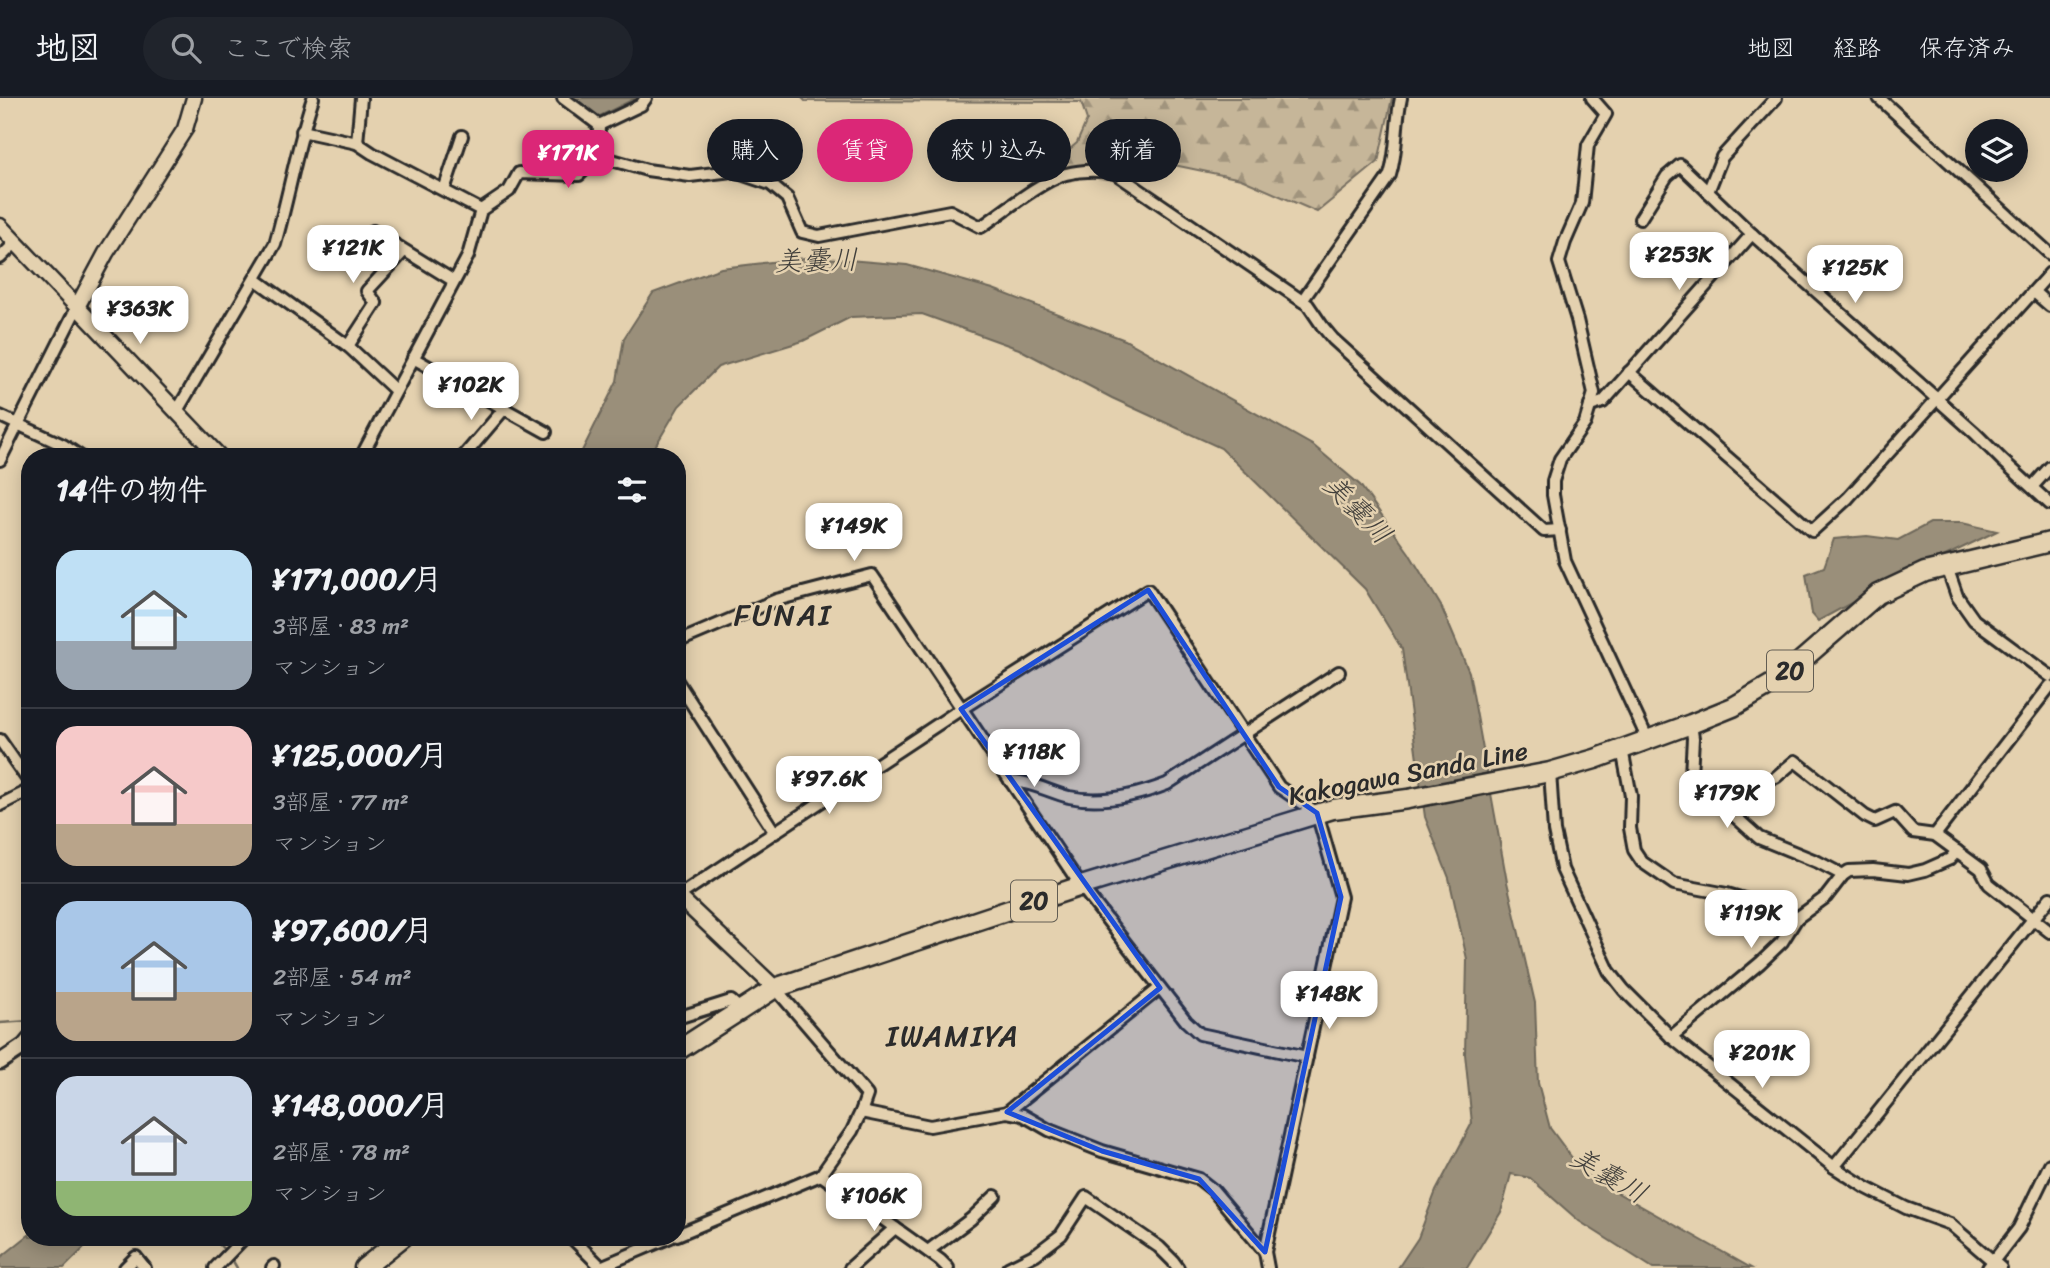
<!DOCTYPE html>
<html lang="ja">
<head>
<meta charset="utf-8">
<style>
  body { margin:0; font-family:Sriracha,"Klee One",sans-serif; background:#20242c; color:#f1f3f6; height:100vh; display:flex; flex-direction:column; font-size:26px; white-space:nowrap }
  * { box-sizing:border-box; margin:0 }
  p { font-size:23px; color:#9ea1a6 }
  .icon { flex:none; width:38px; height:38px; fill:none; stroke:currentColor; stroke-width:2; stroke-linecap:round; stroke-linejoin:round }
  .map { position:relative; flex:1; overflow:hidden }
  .drawer { position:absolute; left:21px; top:350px; width:665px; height:798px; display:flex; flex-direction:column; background:#171b24; border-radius:28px; box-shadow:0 4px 18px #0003 }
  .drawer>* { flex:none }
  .guide { position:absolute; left:707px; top:21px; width:665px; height:63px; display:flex; gap:14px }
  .fabs { position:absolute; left:1965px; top:21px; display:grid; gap:14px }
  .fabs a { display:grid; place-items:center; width:63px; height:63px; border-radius:50%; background:#171b24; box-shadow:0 4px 18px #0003; font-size:35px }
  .price { position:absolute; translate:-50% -60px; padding:0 16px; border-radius:14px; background:#fff; color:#222; font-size:23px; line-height:46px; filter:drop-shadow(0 2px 4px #0008) }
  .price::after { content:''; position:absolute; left:50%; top:42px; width:21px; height:16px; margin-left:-10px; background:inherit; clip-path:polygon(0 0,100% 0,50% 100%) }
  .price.on { background:#db2777; color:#fff }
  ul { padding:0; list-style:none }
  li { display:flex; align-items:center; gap:21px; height:175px; padding:0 35px }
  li+li { border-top:2px solid #363941 }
  li span { display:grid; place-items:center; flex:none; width:196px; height:140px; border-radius:21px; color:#555 }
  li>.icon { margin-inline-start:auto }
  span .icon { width:84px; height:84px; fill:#fffc; stroke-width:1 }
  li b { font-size:30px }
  h2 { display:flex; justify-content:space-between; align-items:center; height:84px; padding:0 35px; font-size:30px }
  .tag { padding:0 24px; border-radius:32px; background:#171b24; box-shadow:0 4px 18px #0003; font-size:24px; line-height:63px }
  .tag.on { background:#db2777; color:#fff }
  header { display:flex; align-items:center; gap:42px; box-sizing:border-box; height:98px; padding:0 35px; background:#171b24; border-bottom:2px solid #363941 }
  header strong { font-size:33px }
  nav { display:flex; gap:38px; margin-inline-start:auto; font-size:24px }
  .search { width:490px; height:63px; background:#20242c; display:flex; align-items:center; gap:18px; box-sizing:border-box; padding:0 24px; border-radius:38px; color:#9ea1a6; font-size:26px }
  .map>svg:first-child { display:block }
  .forest { fill:url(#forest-firs); stroke:#787062; stroke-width:2 }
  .water { fill:#9a8f7a; stroke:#6e675a; stroke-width:2 }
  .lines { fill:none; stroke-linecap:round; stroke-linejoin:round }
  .stream { stroke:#6e675a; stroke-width:2.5 }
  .minor-casing { stroke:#2b2b2b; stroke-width:16 }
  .tertiary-casing { stroke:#2b2b2b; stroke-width:19 }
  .primary-casing { stroke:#2b2b2b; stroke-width:23 }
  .minor { stroke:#e4d1af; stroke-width:10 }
  .tertiary { stroke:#e4d1af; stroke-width:14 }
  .primary { stroke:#e4d1af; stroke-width:18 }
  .marked { fill:#1d4ed8; fill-opacity:0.2; stroke:#1d4ed8; stroke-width:5; stroke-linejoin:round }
  .labels { text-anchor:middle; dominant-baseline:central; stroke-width:5; stroke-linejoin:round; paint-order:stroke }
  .shield { fill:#e4d1af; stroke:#625d53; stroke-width:2 }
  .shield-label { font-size:24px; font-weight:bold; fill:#2b2b2b }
  .street-label { font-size:26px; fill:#2b2b2b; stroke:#e4d1af }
  .water-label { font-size:28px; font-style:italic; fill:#413f3b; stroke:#e4d1af }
  .quarter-label { font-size:30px; letter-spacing:2px; fill:#2b2b2b; stroke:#e4d1af }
</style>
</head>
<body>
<header>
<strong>地図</strong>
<div class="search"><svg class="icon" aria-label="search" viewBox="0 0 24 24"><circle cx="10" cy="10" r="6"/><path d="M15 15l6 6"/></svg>ここで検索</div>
<nav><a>地図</a><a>経路</a><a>保存済み</a></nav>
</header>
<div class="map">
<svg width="2050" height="1170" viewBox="0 0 2050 1170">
  <defs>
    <pattern id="forest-firs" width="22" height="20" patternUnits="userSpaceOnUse" patternTransform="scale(1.75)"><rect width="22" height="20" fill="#c6b699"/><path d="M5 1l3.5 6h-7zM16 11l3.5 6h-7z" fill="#a1947d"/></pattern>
  </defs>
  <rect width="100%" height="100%" fill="#e4d1af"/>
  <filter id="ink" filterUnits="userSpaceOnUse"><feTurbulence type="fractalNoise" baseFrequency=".0143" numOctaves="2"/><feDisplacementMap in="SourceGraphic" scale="14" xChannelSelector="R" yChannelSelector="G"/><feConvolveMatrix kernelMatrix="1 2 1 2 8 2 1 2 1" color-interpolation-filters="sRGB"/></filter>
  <g filter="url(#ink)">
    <path class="forest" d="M 802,0 L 1392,0 L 1378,64 L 1317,114 L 1241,81 L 1150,62 L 1121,71 L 1093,68 L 1044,73 L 1077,45 L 1087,22 L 1081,4 L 805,3 Z"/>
    <g class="water">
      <path d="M 572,0 L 636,0 L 598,19 Z"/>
      <path d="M 814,159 L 907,167 L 993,191 L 1125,242 L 1314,348 L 1360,387 L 1409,455 L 1441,508 L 1469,574 L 1507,784 L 1535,905 L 1538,985 L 1550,1030 L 1584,1076 L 1751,1170 L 1653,1170 L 1579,1123 L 1530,1080 L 1511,1076 L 1501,1114 L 1467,1170 L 1398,1170 L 1418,1140 L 1436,1093 L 1472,1025 L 1465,956 L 1467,861 L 1449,780 L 1425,719 L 1402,551 L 1365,491 L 1221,350 L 1112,300 L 1019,251 L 922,216 L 851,219 L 803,243 L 718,269 L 679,308 L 653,352 L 654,359 L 579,359 L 617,283 L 624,240 L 653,195 L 721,170 Z"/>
      <path d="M 1930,425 L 1962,425 L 1997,433 L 1879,490 L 1818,523 L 1812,516 L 1806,476 L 1824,469 L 1834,441 L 1867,438 L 1898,442 Z"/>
      <path d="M 30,1136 L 30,1139 L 95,1139 L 64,1170 L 0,1170 L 0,1160 Z"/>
    </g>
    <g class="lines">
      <g class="stream">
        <path d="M 0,925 L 30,923"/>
        <path d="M 213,1139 L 225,1153"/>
        <path d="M 230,1158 L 237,1170"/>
      </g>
      <defs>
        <g id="minor">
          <path d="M 563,0 L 599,27 L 641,7 L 646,0"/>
          <path d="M 1592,0 L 1606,16 L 1588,47 L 1582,105 L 1565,144 L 1559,164 L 1577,222 L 1594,295 L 1585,325 L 1560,361 L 1553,383 L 1553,397 L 1565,463 L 1648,642"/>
          <path d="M 1879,0 L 2050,156"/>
          <path d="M 302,33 L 357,45 L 372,55 L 481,112"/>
          <path d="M 357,45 L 361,0"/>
          <path d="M 598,58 L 647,72 L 690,78 L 732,73 L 770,86 L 787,100 L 802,134 L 819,138 L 950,113 L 981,129 C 1003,114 1042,82 1066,76 C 1081,72 1100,72 1115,75 L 1308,207 L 1323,229 L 1333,241 L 1544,433 L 1560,432"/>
          <path d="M 444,92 L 462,38"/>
          <path d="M 1708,94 L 1722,59 L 1776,0"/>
          <path d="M 1640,121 L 1667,78 L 1680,67 L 1752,136 L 1975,335 L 2002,362 L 2050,406"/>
          <path d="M 373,133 L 454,183"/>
          <path d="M 0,160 L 16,144"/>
          <path d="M 255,181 L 348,248 L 395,292"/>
          <path d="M 2034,194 L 2050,208"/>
          <path d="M 1302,203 L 1390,77 C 1398,51 1395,26 1401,0"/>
          <path d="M 348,248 L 376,205 L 367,193 L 404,153"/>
          <path d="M 413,260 L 546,334"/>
          <path d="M 1629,274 L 1812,433 L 1848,400 L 2050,175"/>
          <path d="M 1590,308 L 1603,304 L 1752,136"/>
          <path d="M 177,313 L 275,146 C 289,97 297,48 313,0"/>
          <path d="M 0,318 L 63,347 L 81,359"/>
          <path d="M 361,359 L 468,158 L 481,112 L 509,93 L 519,75 L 579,77 L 598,58 L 599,27"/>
          <path d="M 463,359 L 504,311"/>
          <path d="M 0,362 L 77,209"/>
          <path d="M 2032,389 L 2050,369"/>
          <path d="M 1947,469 L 1957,498 L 1974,522 L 2050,578"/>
          <path d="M 677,544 L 776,502 L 872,477 L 1081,788 L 1186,923 L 1200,936 L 1307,959"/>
          <path d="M 677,583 L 775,735"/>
          <path d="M 1691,626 L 1693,640 L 1691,677 L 1709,695 L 1759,740 L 1818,764 L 1843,777"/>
          <path d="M 0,642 L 30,685"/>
          <path d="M 1622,651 L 1631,698 L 1630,730 L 1634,752 L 1642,764 L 1674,786 L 1727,796 L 1784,813 L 1797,820"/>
          <path d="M 1550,674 L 1554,733 L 1562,771 L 1609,873 L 1624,892 L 1671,939 L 1834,1069 L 1865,1089 L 1906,1110 L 1950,1126 L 2001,1170"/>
          <path d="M 1776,679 L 1795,663 L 1865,718 L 1875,723 L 1895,714 L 1913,734 L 1935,737 L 1981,771 L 1989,786 L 2050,834"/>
          <path d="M 1010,683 C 1030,683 1049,694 1069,699 C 1102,706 1136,698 1167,686 L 1339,574"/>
          <path d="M 0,707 L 30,692"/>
          <path d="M 1935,737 L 2050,588"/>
          <path d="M 677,799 L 961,611 L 1148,492 L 1279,689 L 1317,715 L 1341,799 L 1265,1154 L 1268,1170"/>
          <path d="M 677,920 L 731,903 L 740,911"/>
          <path d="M 1671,939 L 1760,865 L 1782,844 L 1797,820 L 1826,799 L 1843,777 L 1849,773 L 1873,772 L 1908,776 L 1925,772 L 1950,761 L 1957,753"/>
          <path d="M 861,1014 L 930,1028 L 1007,1014 L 1023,1017 L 1049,1032 L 1102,1053 L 1199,1081 L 1213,1092 L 1265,1154"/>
          <path d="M 1007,1014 L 1160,890"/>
          <path d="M 1834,1069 L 2050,800"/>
          <path d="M 821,1077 L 940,1162 L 948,1170"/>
          <path d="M 677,1137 L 821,1077 L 852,1033 L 861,1014 L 867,997 L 775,890"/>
          <path d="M 571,1139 L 602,1170"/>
          <path d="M 928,1153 L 971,1121 L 995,1098"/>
          <path d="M 125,1170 L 136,1159 L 145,1170"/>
          <path d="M 215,1170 L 245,1139"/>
          <path d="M 272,1170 L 274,1168"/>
          <path d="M 598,1170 L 671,1139"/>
          <path d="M 850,1170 L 895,1130"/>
          <path d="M 1008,1170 L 1036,1156 L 1061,1137 L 1086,1099 L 1159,1149 L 1173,1163 L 1178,1170"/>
          <path d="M 1988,1170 L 2019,1130 L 2050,1066"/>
        </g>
        <g id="tertiary">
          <path d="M 0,128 L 220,359"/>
          <path d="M 77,209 L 106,155 L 185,31 L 194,0"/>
          <path d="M 677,797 L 775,890"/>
          <path d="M 0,964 L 24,948 L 30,941"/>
        </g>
        <g id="primary">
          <path d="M 677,953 L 775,890 L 1081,788 L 1333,711 L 1408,701 L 1550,674 L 1595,661 L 1691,626 L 1733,609 L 1779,582 L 1878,496 L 1925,474 L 2050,444"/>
          <path d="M 364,1170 L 403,1139"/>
        </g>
      </defs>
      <use href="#minor" class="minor-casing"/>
      <use href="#tertiary" class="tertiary-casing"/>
      <use href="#primary" class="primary-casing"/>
      <use href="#minor" class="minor"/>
      <use href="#tertiary" class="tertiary"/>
      <use href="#primary" class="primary"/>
    </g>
  </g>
  <path class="marked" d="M 1148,492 L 1279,689 L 1317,715 L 1341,799 L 1265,1154 L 1199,1081 L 1102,1053 L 1007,1014 L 1160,890 L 961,611 Z"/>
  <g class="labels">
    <g class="shield">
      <rect x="1767" y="552.5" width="46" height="41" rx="5"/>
      <rect x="1011" y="782.5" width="46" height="41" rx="5"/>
    </g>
    <g class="shield-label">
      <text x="1790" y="573">20</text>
      <text x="1034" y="803">20</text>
    </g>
    <g class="street-label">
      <text transform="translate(1408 675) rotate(-11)">Kakogawa Sanda Line</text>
    </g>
    <g class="water-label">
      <text transform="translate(816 162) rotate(-1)">美嚢川</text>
      <text transform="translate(1358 411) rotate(46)">美嚢川</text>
      <text transform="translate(1609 1077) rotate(30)">美嚢川</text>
    </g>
    <g class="quarter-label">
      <text x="783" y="517">FUNAI</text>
      <text x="953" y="938">IWAMIYA</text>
    </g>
  </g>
</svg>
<div class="fabs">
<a><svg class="icon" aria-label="layers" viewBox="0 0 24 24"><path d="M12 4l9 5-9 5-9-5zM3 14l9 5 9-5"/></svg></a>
</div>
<b class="price on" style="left:568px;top:92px">¥171K</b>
<b class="price" style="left:353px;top:187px">¥121K</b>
<b class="price" style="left:1679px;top:194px">¥253K</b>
<b class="price" style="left:1855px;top:207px">¥125K</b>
<b class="price" style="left:140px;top:248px">¥363K</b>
<b class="price" style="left:471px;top:324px">¥102K</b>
<b class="price" style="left:854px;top:465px">¥149K</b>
<b class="price" style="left:1034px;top:691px">¥118K</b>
<b class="price" style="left:829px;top:718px">¥97.6K</b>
<b class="price" style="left:1727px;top:732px">¥179K</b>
<b class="price" style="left:1751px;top:852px">¥119K</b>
<b class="price" style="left:1329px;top:933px">¥148K</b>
<b class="price" style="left:1762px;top:992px">¥201K</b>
<b class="price" style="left:874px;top:1135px">¥106K</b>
<div class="guide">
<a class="tag">購入</a>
<a class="tag on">賃貸</a>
<a class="tag">絞り込み</a>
<a class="tag">新着</a>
</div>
<section class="drawer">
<h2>14件の物件<svg class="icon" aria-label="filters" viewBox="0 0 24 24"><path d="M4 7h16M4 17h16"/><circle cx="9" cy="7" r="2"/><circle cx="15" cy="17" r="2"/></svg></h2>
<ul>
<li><span style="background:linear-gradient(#bfe0f5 65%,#9aa5b1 0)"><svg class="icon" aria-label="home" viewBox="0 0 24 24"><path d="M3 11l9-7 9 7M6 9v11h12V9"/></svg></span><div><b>¥171,000/月</b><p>3部屋 · 83 m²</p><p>マンション</p></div></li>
<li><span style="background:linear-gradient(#f6c9c9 70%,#b9a48a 0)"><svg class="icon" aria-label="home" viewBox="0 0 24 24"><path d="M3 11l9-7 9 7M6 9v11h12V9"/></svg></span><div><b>¥125,000/月</b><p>3部屋 · 77 m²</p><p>マンション</p></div></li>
<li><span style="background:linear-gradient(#a9c7e8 65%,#b9a48a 0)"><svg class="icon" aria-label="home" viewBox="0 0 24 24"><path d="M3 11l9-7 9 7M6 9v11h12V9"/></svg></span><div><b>¥97,600/月</b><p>2部屋 · 54 m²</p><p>マンション</p></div></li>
<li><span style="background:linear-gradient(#c9d6e8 75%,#8fb573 0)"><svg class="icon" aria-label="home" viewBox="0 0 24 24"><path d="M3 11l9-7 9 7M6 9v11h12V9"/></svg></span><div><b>¥148,000/月</b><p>2部屋 · 78 m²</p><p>マンション</p></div></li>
</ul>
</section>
</div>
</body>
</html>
